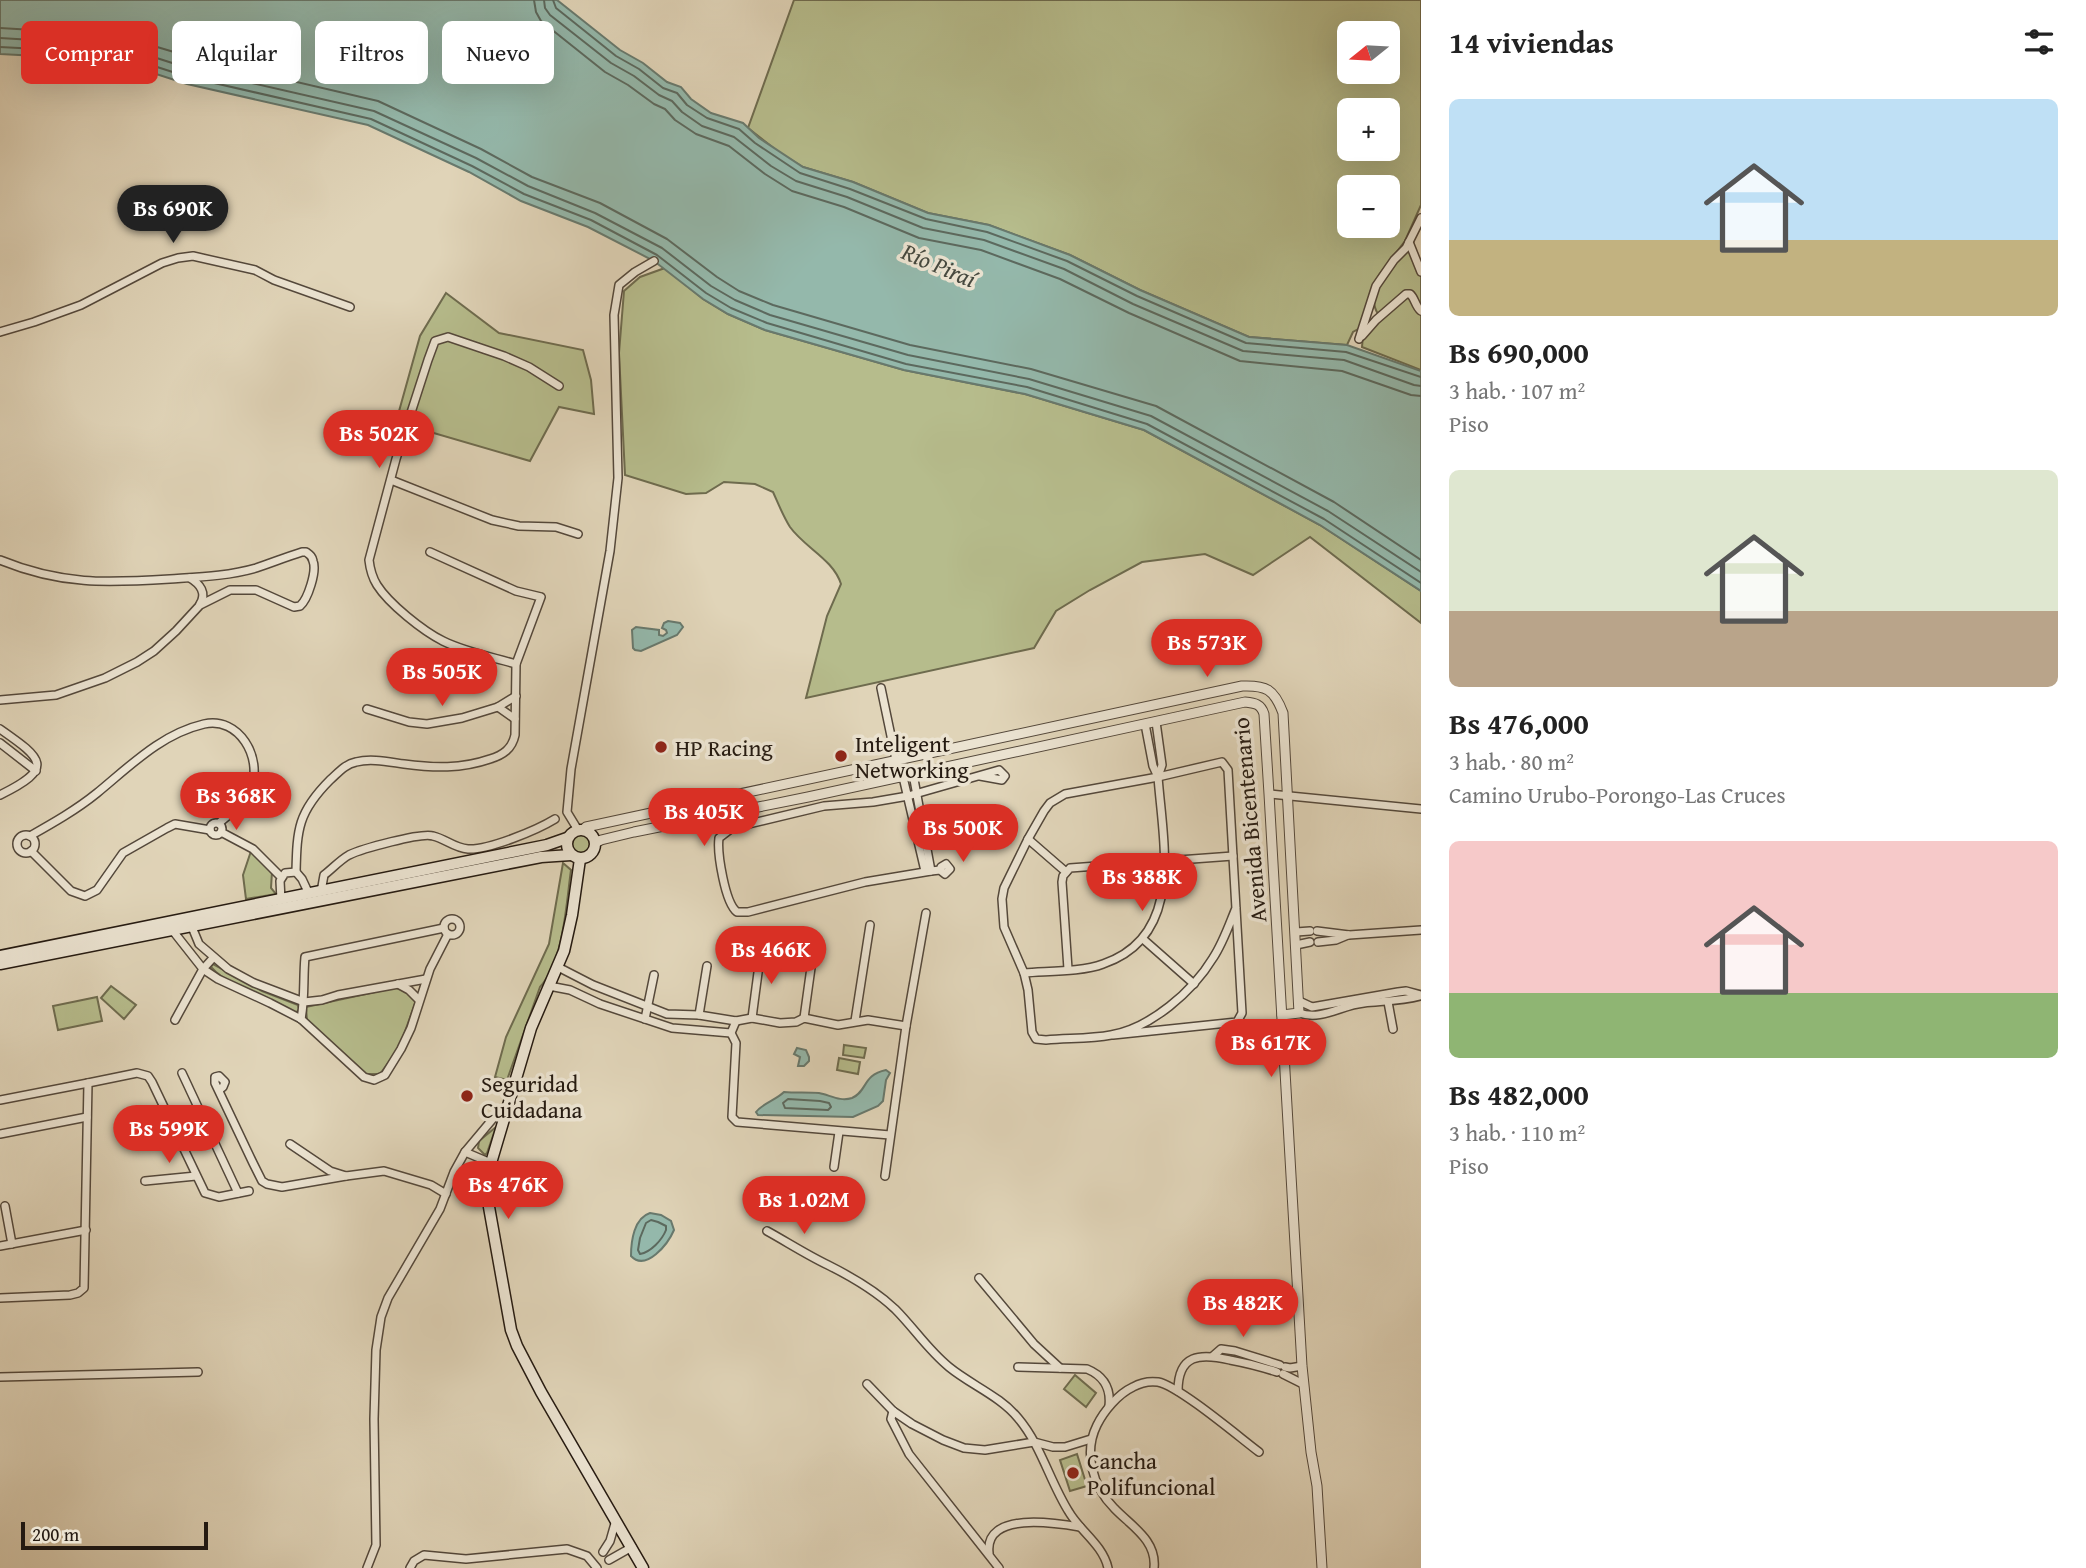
<!DOCTYPE html>
<html lang="es">
<head>
<meta charset="utf-8">
<style>
  body { margin:0; font-family:"Gentium Book Plus",serif; background:#f6f6f6; color:#222; height:100vh; display:flex; flex-direction:column; font-size:26px; white-space:nowrap }
  * { box-sizing:border-box; margin:0 }
  p { font-size:23px; color:#767676 }
  .icon { flex:none; width:38px; height:38px; fill:none; stroke:currentColor; stroke-width:2; stroke-linecap:round; stroke-linejoin:round }
  .map { position:relative; flex:1; overflow:hidden }
  .details { display:flex; flex-direction:column; background:#fff; width:665px }
  .details>* { flex:none }
  .top-card { position:absolute; left:21px; top:21px; width:665px; height:63px; display:flex; gap:14px }
  .needle { width:46px; rotate:252deg }
  .fabs { position:absolute; left:1337px; top:21px; display:grid; gap:14px }
  .fabs a { display:grid; place-items:center; width:63px; height:63px; border-radius:10px; background:#fff; box-shadow:0 7px 28px #0002; font-size:35px }
  .scale { position:absolute; left:21px; bottom:18px; width:187px; box-sizing:border-box; padding-left:7px; border:4px solid #251a11; border-top:0; font-size:19px; line-height:24px; white-space:nowrap; color:#251a11; -webkit-text-stroke:5px #ebe3d1; paint-order:stroke }
  .price { position:absolute; translate:-50% -60px; padding:0 16px; border-radius:24px; background:#d93025; color:#fff; font-size:23px; line-height:46px; filter:drop-shadow(0 2px 4px #0008) }
  .price::after { content:''; position:absolute; left:50%; top:42px; width:21px; height:16px; margin-left:-10px; background:inherit; clip-path:polygon(0 0,100% 0,50% 100%) }
  .price.on { background:#222; color:#fff }
  ul { padding:0; list-style:none }
  li { display:grid; align-content:center; gap:14px; height:371px; padding:0 28px }
  li span { display:grid; place-items:center; height:217px; border-radius:10px; color:#555 }
  li>.icon { margin-inline-start:auto }
  span .icon { width:126px; height:126px; fill:#fffc; stroke-width:1 }
  li b { font-size:30px }
  h2 { display:flex; justify-content:space-between; align-items:center; height:84px; padding:0 28px; font-size:30px }
  .chip { padding:0 24px; border-radius:10px; background:#fff; box-shadow:0 7px 28px #0002; font-size:24px; line-height:63px }
  .chip.on { background:#d93025; color:#fff }
  main { display:flex; flex:1; min-height:0 }
  .map>svg:first-child { display:block }
  .green { fill:#b6bc8c; stroke:#6e6b4e; stroke-width:2; fill-rule:evenodd }
  .water { fill:#94b8ab; stroke:#68796d; stroke-width:2 }
  .lines { fill:none; stroke-linecap:round; stroke-linejoin:round }
  .shore { stroke:#5c695e; stroke-width:2 }
  .minor-casing { stroke:#54483b; stroke-width:10 }
  .tertiary-casing { stroke:#54483b; stroke-width:11 }
  .secondary-casing { stroke:#251a11; stroke-width:13 }
  .minor { stroke:#ebe3d1; stroke-width:7 }
  .tertiary { stroke:#ebe3d1; stroke-width:9 }
  .secondary { stroke:#ebe3d1; stroke-width:10 }
  .poi-dot { fill:#8f2418; stroke:#ebe3d1; stroke-width:2.5 }
  .labels { text-anchor:middle; dominant-baseline:central; stroke-width:7; stroke-linejoin:round; paint-order:stroke }
  .poi-label { font-size:23px; fill:#251a11; stroke:#ebe3d1; text-anchor:start }
  .street-label { font-size:23px; fill:#251a11; stroke:#ebe3d1 }
  .water-label { font-size:24px; font-style:italic; fill:#46493f; stroke:#ebe3d1 }
</style>
</head>
<body>
<main>
<div class="map">
<svg width="1421" height="1568" viewBox="0 0 1421 1568">
  <rect width="100%" height="100%" fill="#e0d4b8"/>
  <filter id="stains"><feTurbulence type="fractalNoise" baseFrequency=".00286" numOctaves="4"/><feColorMatrix values="0 0 0 0 .2 0 0 0 0 .09 0 0 0 0 .02 0 0 0 .5 -.17"/></filter>
  <radialGradient id="worn" r=".72"><stop offset=".6" stop-color="#630" stop-opacity="0"/><stop offset="1" stop-color="#630" stop-opacity=".3"/></radialGradient>
  <g class="green">
    <path d="M 794,0 L 1421,0 L 1421,205 L 1405,241 L 1379,275 L 1371,290 L 1360,328 L 1353,332 L 1347,345 L 1249,337 L 1140,290 L 1070,255 L 989,225 L 928,213 L 853,182 L 803,167 L 780,153 L 748,128 ZM 1349,33 L 1388,33 L 1388,72 L 1349,72 ZM 1349,110 L 1388,110 L 1388,149 L 1349,149 ZM 1349,187 L 1388,187 L 1388,226 L 1349,226 Z"/>
    <path d="M 1409,247 L 1421,276 L 1421,310 L 1411,292 L 1378,314 C 1363,291 1394,264 1409,247 Z"/>
    <path d="M 665,268 L 703,299 L 728,314 L 765,330 L 904,370 L 1025,394 L 1144,430 L 1320,525 L 1421,591 L 1421,623 L 1310,537 L 1253,575 L 1205,554 L 1142,562 L 1090,590 L 1056,611 L 1034,648 L 806,698 L 827,616 L 841,584 C 833,559 805,548 790,527 C 783,516 778,503 773,492 L 755,484 L 724,482 L 706,493 L 686,494 L 625,475 L 619,353 L 624,291 L 640,277 Z"/>
    <path d="M 446,293 L 499,333 L 583,350 L 591,380 L 594,414 L 559,407 L 530,461 L 396,422 L 420,336 Z"/>
    <path d="M 1407,295 L 1421,312 L 1421,370 L 1362,347 L 1363,336 Z"/>
    <circle cx="580" cy="844" r="10"/>
    <path d="M 251,851 L 272,872 L 271,888 L 276,894 L 246,899 L 243,875 Z"/>
    <path d="M 563,863 L 571,870 C 566,905 564,960 540,987 L 507,1080 L 495,1077 L 506,1037 L 549,944 Z"/>
    <path d="M 213,964 L 262,991 L 298,1005 L 299,1009 L 296,1013 C 272,998 229,988 211,967 Z"/>
    <path d="M 111,986 L 136,1005 L 124,1019 L 101,998 Z"/>
    <path d="M 398,987 L 405,990 L 416,1001 L 399,1048 L 380,1074 L 366,1074 L 307,1021 L 306,1007 Z"/>
    <path d="M 97,997 L 102,1021 L 58,1030 L 53,1006 Z"/>
    <path d="M 844,1045 L 866,1048 L 864,1058 L 843,1055 Z"/>
    <path d="M 839,1058 L 860,1062 L 858,1074 L 837,1070 Z"/>
    <path d="M 496,1127 L 487,1153 L 485,1155 L 478,1148 L 479,1141 Z"/>
    <path d="M 1075,1375 L 1096,1393 L 1086,1407 L 1064,1389 Z"/>
    <path d="M 1077,1454 L 1087,1486 L 1070,1491 L 1060,1460 Z"/>
  </g>
  <g class="water">
    <path d="M 0,0 L 557,0 L 620,50 L 643,63 L 667,82 L 681,87 L 691,99 L 711,113 L 743,123 L 759,138 L 803,167 L 853,182 L 928,213 L 989,225 L 1070,255 L 1140,290 L 1249,337 L 1347,345 L 1421,371 L 1421,591 L 1320,525 L 1144,430 L 1025,394 L 904,370 L 765,330 L 728,314 L 703,299 L 654,261 L 588,227 L 521,201 L 469,172 L 368,125 L 187,84 L 113,60 L 0,54 Z"/>
    <path d="M 668,621 L 680,623 L 683,627 L 677,635 L 641,651 L 635,650 L 633,648 L 632,630 L 636,627 L 659,630 L 659,635 L 663,636 L 667,633 L 666,630 L 662,628 L 664,623 Z"/>
    <path d="M 797,1048 L 806,1050 L 809,1057 L 809,1061 L 804,1066 L 798,1066 L 800,1057 L 794,1054 Z"/>
    <path d="M 886,1070 L 890,1073 L 886,1080 L 883,1101 L 878,1106 L 853,1117 L 758,1115 L 756,1112 C 763,1103 776,1100 784,1092 C 796,1093 807,1092 819,1093 C 830,1095 840,1102 852,1098 C 868,1091 862,1075 886,1070 Z"/>
    <path d="M 650,1213 L 661,1215 L 671,1221 L 674,1230 C 668,1244 646,1272 631,1256 C 631,1241 634,1218 650,1213 Z"/>
  </g>
  <g class="lines">
    <g class="shore">
      <path d="M 534,0 L 536,12 L 541,21 L 605,72 L 628,85 L 654,104 L 665,109 L 675,120 L 696,134 L 729,146 L 765,174 L 792,191 L 844,207 L 919,238 L 981,250 L 1060,279 L 1129,313 L 1240,361 L 1342,371 L 1411,395 L 1421,396"/>
      <path d="M 544,0 L 545,8 L 550,15 L 611,63 L 634,76 L 659,95 L 672,101 L 682,112 L 702,126 L 734,137 L 771,166 L 796,181 L 847,197 L 923,228 L 984,240 L 1064,269 L 1133,304 L 1243,351 L 1344,360 L 1414,385 L 1421,386"/>
      <path d="M 553,0 L 556,8 L 616,56 L 639,69 L 663,88 L 677,93 L 687,105 L 707,118 L 739,129 L 755,143 L 800,173 L 850,189 L 926,219 L 987,232 L 1067,261 L 1137,296 L 1246,343 L 1346,352 L 1421,377"/>
      <path d="M 0,28 L 117,35 L 194,58 L 378,101 L 481,149 L 532,177 L 600,203 L 667,239 L 717,277 L 739,291 L 773,305 L 910,345 L 1031,369 L 1156,406 L 1334,502 L 1421,560"/>
      <path d="M 0,38 L 116,45 L 191,69 L 374,111 L 476,158 L 528,186 L 595,213 L 662,248 L 711,286 L 735,300 L 770,315 L 908,355 L 1029,379 L 1151,416 L 1328,511 L 1421,572"/>
      <path d="M 0,47 L 114,53 L 188,77 L 371,119 L 472,166 L 524,194 L 591,220 L 657,255 L 706,293 L 731,308 L 767,323 L 906,364 L 1027,387 L 1147,424 L 1324,519 L 1421,583"/>
      <path d="M 788,1099 L 820,1101 L 829,1103 L 831,1107 L 828,1110 L 785,1108 L 783,1103 Z"/>
      <path d="M 651,1220 L 658,1222 L 666,1226 L 666,1230 C 662,1240 651,1252 640,1254 L 638,1250 L 640,1238 L 646,1223 Z"/>
    </g>
    <defs>
      <g id="minor">
        <path d="M 1409,242 L 1421,272"/>
        <path d="M 0,332 L 34,322 L 81,305 L 162,263 L 178,258 L 193,256 L 255,270 L 274,280 L 350,307"/>
        <path d="M 1362,336 L 1376,320 L 1406,294 L 1410,294 C 1415,298 1415,306 1421,311"/>
        <path d="M 1359,339 L 1376,286 L 1394,260 L 1406,248 L 1421,218"/>
        <path d="M 391,480 L 492,520 L 519,526 L 556,527 L 578,534"/>
        <path d="M 0,560 C 61,585 106,583 170,579 C 199,577 228,576 256,568 C 271,563 286,557 302,552 L 306,552 C 310,555 312,556 313,561 C 317,571 308,599 300,606 L 294,607 L 256,590 L 230,590 L 200,605 L 176,631 L 154,651 L 137,662 L 105,678 L 56,695 L 0,700"/>
        <path d="M 190,578 C 200,584 207,593 200,604"/>
        <path d="M 516,664 C 492,657 465,652 443,641 C 423,631 389,604 377,585 C 372,577 370,569 369,560 L 396,459 L 428,360 L 435,341 L 448,337 L 504,356 L 529,367 L 559,386"/>
        <path d="M 881,688 L 896,760"/>
        <path d="M 498,707 L 515,719"/>
        <path d="M 367,709 L 409,722 L 427,724 L 462,718 L 498,707 L 516,696"/>
        <path d="M 1156,722 L 1162,765 L 1158,777"/>
        <path d="M 0,729 C 43,759 55,768 0,795"/>
        <path d="M 0,743 L 36,771"/>
        <path d="M 913,774 L 931,871"/>
        <path d="M 903,777 L 925,871"/>
        <path d="M 1269,794 L 1421,809"/>
        <circle cx="216" cy="829" r="6"/>
        <path d="M 578,830 L 567,812 L 571,769 L 610,551 L 618,478 L 614,315 L 619,285 L 635,272 L 654,261"/>
        <path d="M 221,832 L 253,849 L 281,877"/>
        <circle cx="26" cy="844" r="9"/>
        <path d="M 30,836 C 53,823 76,810 97,793 C 130,766 161,734 204,724 C 239,716 263,758 251,788 C 245,803 231,813 219,823"/>
        <path d="M 1028,839 L 1066,872"/>
        <path d="M 31,851 L 71,891 L 85,896 L 97,890 L 123,853 L 167,828 L 175,824 L 210,830"/>
        <path d="M 940,870 L 941,867 L 946,864 L 950,869 L 945,874 L 940,870 L 931,871 L 865,882 L 748,912 L 737,912 C 725,903 717,853 719,838 L 732,828 L 824,806 L 873,802 L 908,796 L 999,770 L 1005,776 L 1002,780 L 980,776"/>
        <path d="M 296,872 C 297,829 298,812 330,780 C 338,773 345,764 356,762 C 371,758 389,762 404,764 C 434,768 461,769 490,759 C 503,755 512,749 515,735 L 516,664 L 541,597 L 516,591 L 430,552"/>
        <path d="M 321,892 L 324,875 C 332,869 340,860 349,855 C 361,849 422,832 433,836 C 446,839 454,848 468,849 C 489,850 537,830 555,819"/>
        <path d="M 281,900 L 280,881 L 285,873 L 296,872 L 302,879 L 309,894"/>
        <circle cx="452" cy="927" r="8"/>
        <path d="M 192,927 L 199,944 L 228,969 L 254,983 L 304,1002 L 322,1000 L 338,995 L 426,979"/>
        <path d="M 173,931 L 203,969 L 218,979 L 270,1003 L 301,1019 L 364,1077 L 374,1080 L 385,1075 L 401,1049 L 411,1028 L 430,969 L 448,934"/>
        <path d="M 1317,931 L 1349,935 L 1421,930"/>
        <path d="M 1296,932 L 1310,931"/>
        <path d="M 1143,939 L 1194,984"/>
        <path d="M 1318,942 L 1336,940 L 1348,935"/>
        <path d="M 1296,945 L 1310,942"/>
        <path d="M 558,967 L 593,985 L 667,1014 L 699,1015 L 736,1021 L 752,1018 L 780,1023 L 796,1022 L 804,1018 L 838,1025 L 868,1020 L 906,1026"/>
        <path d="M 1068,969 L 1062,882 L 1063,876 L 1070,868 L 1233,856"/>
        <path d="M 1024,973 C 1047,971 1082,972 1103,964 C 1185,936 1163,843 1158,777 L 1153,766 L 1145,724"/>
        <path d="M 398,984 L 409,990 L 419,1000"/>
        <path d="M 549,986 L 570,990 L 600,1004 L 672,1028 L 731,1033"/>
        <path d="M 1299,1001 L 1312,1007 L 1398,992 L 1406,991 L 1421,995"/>
        <path d="M 1388,1002 L 1393,1029"/>
        <path d="M 1299,1013 C 1322,1021 1341,1005 1364,1003 C 1383,1001 1402,1001 1420,996"/>
        <path d="M 699,1015 L 707,966"/>
        <path d="M 752,1018 L 761,950"/>
        <path d="M 804,1018 L 815,939"/>
        <path d="M 301,1019 C 305,999 303,978 305,957 L 444,928"/>
        <path d="M 645,1019 L 654,975"/>
        <path d="M 175,1020 L 203,969 L 213,958"/>
        <path d="M 736,1021 L 731,1033 L 736,1043 L 732,1117 L 737,1122 L 890,1135"/>
        <path d="M 855,1021 L 870,925"/>
        <path d="M 1113,1035 L 1237,1022 L 1242,1013 L 1228,770 L 1222,762 L 1158,777 L 1065,794 L 1050,803 L 1044,811 L 1028,839 L 1004,888 L 1002,899 L 1004,927 L 1024,973 L 1028,990 L 1032,1032 L 1036,1039 L 1046,1040 C 1068,1038 1090,1039 1111,1035 C 1151,1028 1193,991 1213,958 C 1223,943 1229,925 1236,908"/>
        <path d="M 182,1073 L 238,1193"/>
        <path d="M 219,1090 L 223,1087 L 225,1082 L 219,1076 L 215,1077 L 215,1083 L 253,1163 L 262,1181 L 267,1184 L 282,1187 L 346,1176"/>
        <path d="M 0,1100 L 88,1083"/>
        <path d="M 0,1134 L 87,1117"/>
        <path d="M 179,1139 L 207,1126"/>
        <path d="M 290,1144 L 330,1171 L 346,1176 L 384,1171 L 431,1185 L 446,1194"/>
        <path d="M 465,1152 L 491,1163"/>
        <path d="M 834,1167 L 839,1132"/>
        <path d="M 885,1176 L 906,1026 L 926,913"/>
        <path d="M 145,1181 L 196,1176"/>
        <path d="M 5,1206 L 12,1244"/>
        <path d="M 767,1231 C 787,1242 807,1255 828,1265 C 852,1277 875,1290 895,1309 C 914,1328 928,1350 949,1367 C 971,1385 1000,1396 1018,1418 C 1041,1445 1050,1482 1069,1512 C 1080,1531 1103,1545 1108,1568"/>
        <path d="M 0,1246 L 86,1230"/>
        <path d="M 979,1278 L 1034,1344 L 1060,1368"/>
        <path d="M 0,1298 L 70,1295 L 78,1293 L 84,1288 L 88,1083 L 137,1073 L 148,1076 L 152,1082 L 205,1193 L 219,1197 L 249,1191"/>
        <path d="M 1213,1356 L 1221,1349 L 1235,1351 L 1280,1365"/>
        <path d="M 1018,1367 L 1087,1369 C 1104,1376 1111,1388 1109,1406"/>
        <path d="M 1285,1367 L 1290,1368 L 1302,1366"/>
        <path d="M 1283,1374 L 1303,1384"/>
        <path d="M 0,1377 L 198,1372"/>
        <path d="M 867,1384 L 893,1411 L 912,1424 L 943,1440 L 964,1448 L 985,1450 L 1034,1442 L 1053,1447 L 1065,1447 L 1091,1439"/>
        <path d="M 1178,1391 C 1178,1354 1200,1353 1230,1360 C 1246,1363 1262,1367 1277,1372"/>
        <path d="M 893,1411 L 891,1419 L 909,1454 L 999,1568"/>
        <path d="M 603,1552 L 610,1541 L 616,1520"/>
        <path d="M 989,1553 C 984,1511 1056,1523 1080,1527"/>
        <path d="M 609,1560 L 632,1547"/>
        <path d="M 367,1568 L 376,1545 L 374,1419 L 376,1350 L 381,1317 L 388,1298 L 440,1209 L 454,1172 L 465,1152 L 496,1115 L 506,1110"/>
        <path d="M 410,1568 L 414,1561 L 424,1555 L 466,1559 L 567,1549 L 587,1556 L 597,1568"/>
        <path d="M 1154,1568 C 1157,1540 1131,1526 1114,1508 C 1093,1487 1083,1453 1097,1425 C 1104,1411 1118,1394 1133,1387 C 1140,1383 1150,1381 1158,1382 C 1179,1386 1239,1437 1259,1452"/>
      </g>
      <g id="tertiary">
        <path d="M 583,830 L 586,827 L 1242,686 C 1266,685 1274,689 1283,713 L 1299,1013 L 1282,1015"/>
        <path d="M 595,843 L 601,840 L 634,832 L 808,797 L 1245,702 C 1255,703 1261,704 1264,714 L 1269,794 L 1302,1366 L 1311,1452 L 1317,1486 L 1322,1568"/>
      </g>
      <g id="secondary">
        <circle cx="581" cy="844" r="14"/>
        <path d="M 580,859 L 572,915 L 564,951 L 531,1028 L 491,1163 L 488,1183 L 489,1207 L 511,1330 L 517,1346 L 541,1392 L 643,1568"/>
        <path d="M 0,956 L 547,845 L 567,838"/>
        <path d="M 0,964 L 541,857 L 571,855"/>
      </g>
    </defs>
    <use href="#minor" class="minor-casing"/>
    <use href="#tertiary" class="tertiary-casing"/>
    <use href="#secondary" class="secondary-casing"/>
    <use href="#minor" class="minor"/>
    <use href="#tertiary" class="tertiary"/>
    <use href="#secondary" class="secondary"/>
  </g>
  <g class="poi-dot">
    <circle cx="661" cy="747" r="7"/>
    <circle cx="841" cy="756" r="7"/>
    <circle cx="467" cy="1096" r="7"/>
    <circle cx="1073" cy="1473" r="7"/>
  </g>
  <g class="labels">
    <g class="poi-label">
      <text x="855" y="743">Inteligent<tspan x="855" dy="26">Networking</tspan></text>
      <text x="675" y="747">HP Racing</text>
      <text x="481" y="1083">Seguridad<tspan x="481" dy="26">Cuidadana</tspan></text>
      <text x="1087" y="1460">Cancha<tspan x="1087" dy="26">Polifuncional</tspan></text>
    </g>
    <g class="street-label">
      <text transform="translate(1249 820) rotate(-95)">Avenida Bicentenario</text>
    </g>
    <g class="water-label">
      <text transform="translate(939 265) rotate(23)">Río Piraí</text>
    </g>
  </g>
  <rect width="100%" height="100%" filter="url(#stains)"/>
  <rect width="100%" height="100%" fill="url(#worn)"/>
</svg>
<div class="fabs">
<a><svg class="needle" viewBox="-14 -14 28 28"><path d="M0-13l5 13h-10z" fill="#e53935"/><path d="M0 13l5-13h-10z" fill="#767676"/></svg></a>
<a>+</a>
<a>−</a>
</div>
<div class="scale">200 m</div>
<b class="price on" style="left:173px;top:245px">Bs 690K</b>
<b class="price" style="left:379px;top:470px">Bs 502K</b>
<b class="price" style="left:1207px;top:679px">Bs 573K</b>
<b class="price" style="left:442px;top:708px">Bs 505K</b>
<b class="price" style="left:236px;top:832px">Bs 368K</b>
<b class="price" style="left:704px;top:848px">Bs 405K</b>
<b class="price" style="left:963px;top:864px">Bs 500K</b>
<b class="price" style="left:1142px;top:913px">Bs 388K</b>
<b class="price" style="left:771px;top:986px">Bs 466K</b>
<b class="price" style="left:1271px;top:1079px">Bs 617K</b>
<b class="price" style="left:169px;top:1165px">Bs 599K</b>
<b class="price" style="left:508px;top:1221px">Bs 476K</b>
<b class="price" style="left:804px;top:1236px">Bs 1.02M</b>
<b class="price" style="left:1243px;top:1339px">Bs 482K</b>
<div class="top-card">
<a class="chip on">Comprar</a>
<a class="chip">Alquilar</a>
<a class="chip">Filtros</a>
<a class="chip">Nuevo</a>
</div>
</div>
<section class="details">
<h2>14 viviendas<svg class="icon" aria-label="filters" viewBox="0 0 24 24"><path d="M4 7h16M4 17h16"/><circle cx="9" cy="7" r="2"/><circle cx="15" cy="17" r="2"/></svg></h2>
<ul>
<li><span style="background:linear-gradient(#bfe0f5 65%,#c2b280 0)"><svg class="icon" aria-label="home" viewBox="0 0 24 24"><path d="M3 11l9-7 9 7M6 9v11h12V9"/></svg></span><div><b>Bs 690,000</b><p>3 hab. · 107 m²</p><p>Piso</p></div></li>
<li><span style="background:linear-gradient(#dfe7d0 65%,#b9a48a 0)"><svg class="icon" aria-label="home" viewBox="0 0 24 24"><path d="M3 11l9-7 9 7M6 9v11h12V9"/></svg></span><div><b>Bs 476,000</b><p>3 hab. · 80 m²</p><p>Camino Urubo-Porongo-Las Cruces</p></div></li>
<li><span style="background:linear-gradient(#f6c9c9 70%,#8fb573 0)"><svg class="icon" aria-label="home" viewBox="0 0 24 24"><path d="M3 11l9-7 9 7M6 9v11h12V9"/></svg></span><div><b>Bs 482,000</b><p>3 hab. · 110 m²</p><p>Piso</p></div></li>
</ul>
</section>
</main>
</body>
</html>
